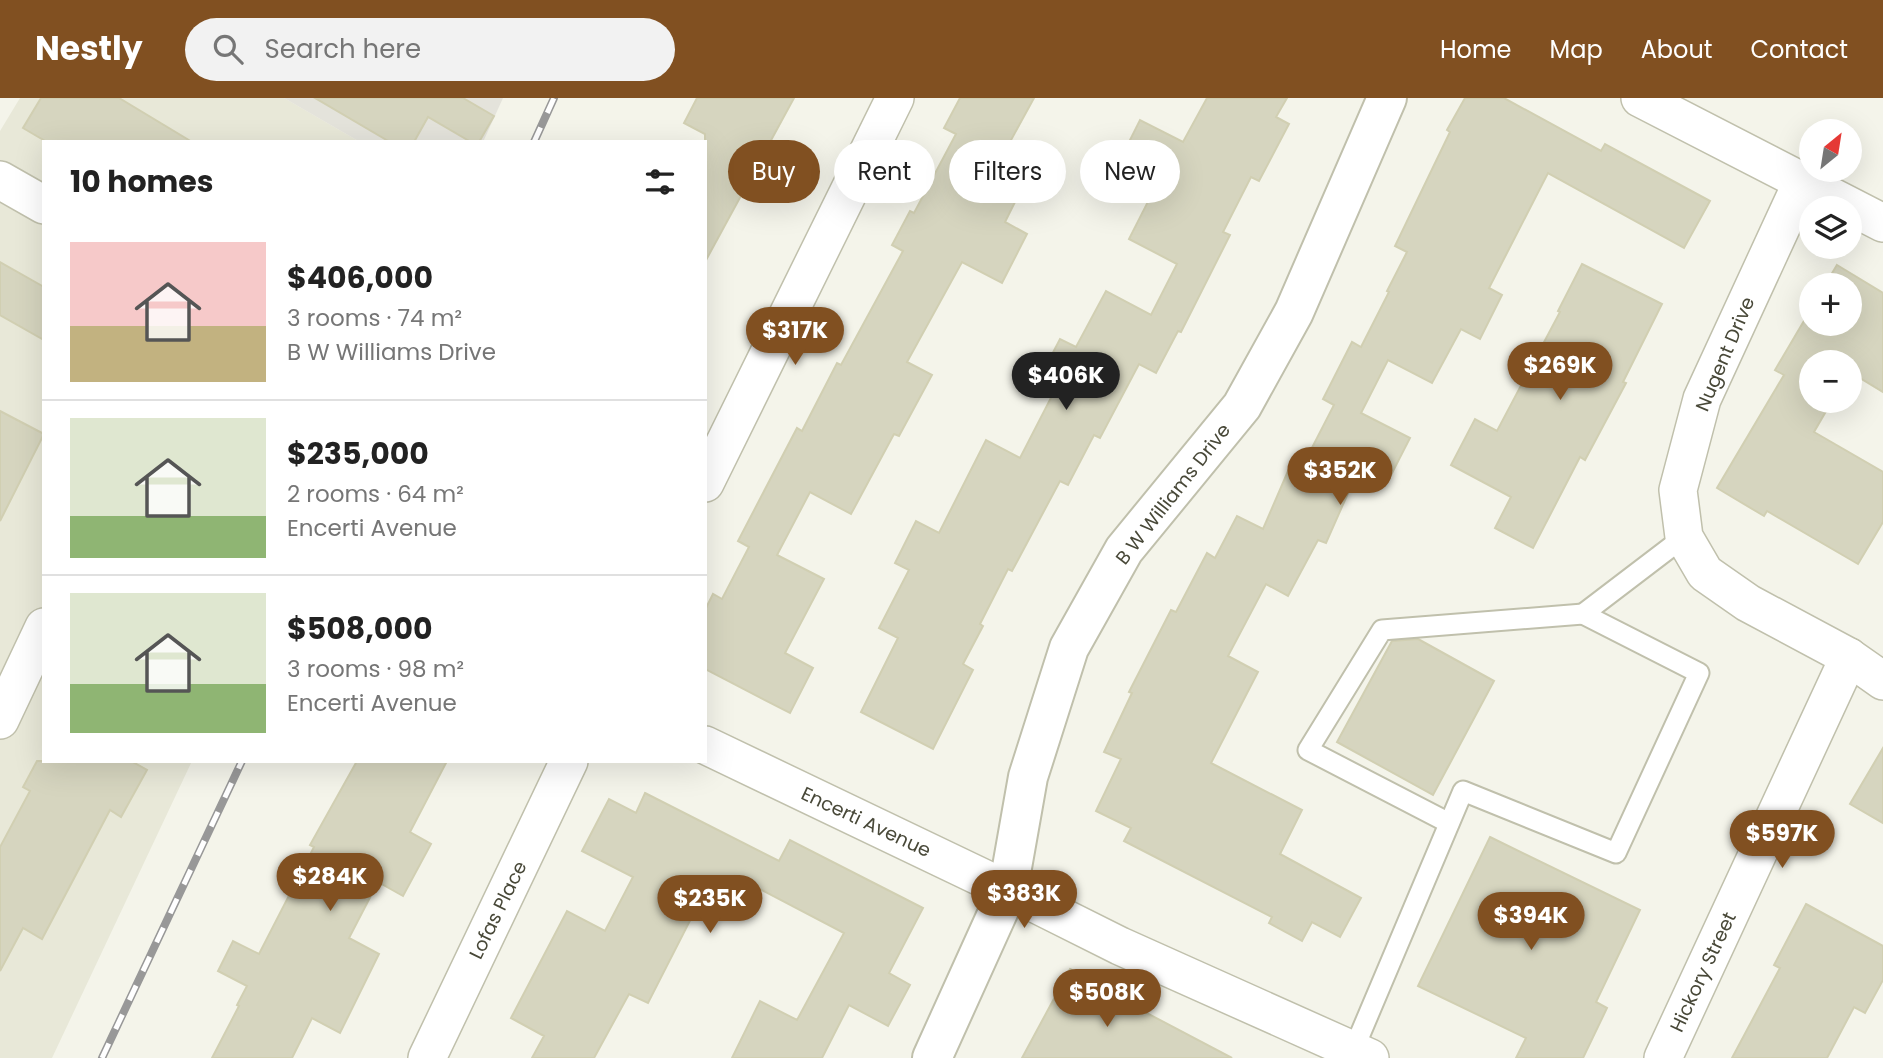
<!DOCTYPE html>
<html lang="en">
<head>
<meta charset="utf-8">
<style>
  body { margin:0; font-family:Poppins,sans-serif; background:#f2f2f2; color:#222; height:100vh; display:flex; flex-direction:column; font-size:26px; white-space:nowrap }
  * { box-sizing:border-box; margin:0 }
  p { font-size:23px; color:#767676 }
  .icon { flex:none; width:38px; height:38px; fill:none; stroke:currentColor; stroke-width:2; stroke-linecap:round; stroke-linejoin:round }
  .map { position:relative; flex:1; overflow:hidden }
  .side { position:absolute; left:42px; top:42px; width:665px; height:623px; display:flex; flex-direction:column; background:#fff; border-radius:0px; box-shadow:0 7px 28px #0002 }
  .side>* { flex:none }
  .hud { position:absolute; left:728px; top:42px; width:665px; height:63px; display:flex; gap:14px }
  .needle { width:46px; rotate:30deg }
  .fabs { position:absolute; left:1799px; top:21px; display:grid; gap:14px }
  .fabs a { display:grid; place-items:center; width:63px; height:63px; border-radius:50%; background:#fff; box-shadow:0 7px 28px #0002; font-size:35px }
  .price { position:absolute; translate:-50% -60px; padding:0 16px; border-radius:24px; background:#815021; color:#fff; font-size:23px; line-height:46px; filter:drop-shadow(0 2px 4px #0008) }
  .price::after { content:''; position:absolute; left:50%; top:42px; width:21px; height:16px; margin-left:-10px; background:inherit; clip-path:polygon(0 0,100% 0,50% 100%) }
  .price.active { background:#222; color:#fff }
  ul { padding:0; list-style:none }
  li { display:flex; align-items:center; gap:21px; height:175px; padding:0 28px }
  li+li { border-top:2px solid #e0e0e0 }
  li span { display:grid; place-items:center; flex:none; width:196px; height:140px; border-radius:0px; color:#555 }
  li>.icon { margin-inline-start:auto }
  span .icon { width:84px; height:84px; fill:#fffc; stroke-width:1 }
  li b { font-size:30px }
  h2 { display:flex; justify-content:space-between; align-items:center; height:84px; padding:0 28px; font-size:30px }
  .chip { padding:0 24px; border-radius:32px; background:#fff; box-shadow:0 7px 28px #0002; font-size:24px; line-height:63px }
  .chip.active { background:#815021; color:#fff }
  header { display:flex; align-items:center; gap:42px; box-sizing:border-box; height:98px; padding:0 35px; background:#815021; color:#fff }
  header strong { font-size:33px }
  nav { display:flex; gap:38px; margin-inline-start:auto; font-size:24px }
  .search { width:490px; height:63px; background:#f2f2f2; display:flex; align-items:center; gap:18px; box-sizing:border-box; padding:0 24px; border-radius:38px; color:#767676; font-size:26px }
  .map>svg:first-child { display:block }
  .residential { fill:#e8e8d8 }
  .industrial { fill:#e4e3db }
  .building { fill:#d6d5bf; stroke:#d1cfb2; stroke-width:2 }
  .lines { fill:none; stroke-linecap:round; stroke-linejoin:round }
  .service-casing { stroke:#c0c0ac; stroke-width:23 }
  .minor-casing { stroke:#c0c0ac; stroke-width:40 }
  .tertiary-casing { stroke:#c0c0ac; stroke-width:42 }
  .service { stroke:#fff; stroke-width:19 }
  .minor { stroke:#fff; stroke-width:37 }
  .tertiary { stroke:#fff; stroke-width:38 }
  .rail-casing { stroke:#989898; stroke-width:8 }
  .rail { stroke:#fff; stroke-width:5; stroke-dasharray:16; stroke-linecap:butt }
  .labels { text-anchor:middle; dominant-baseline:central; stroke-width:7; stroke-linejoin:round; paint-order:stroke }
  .street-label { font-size:19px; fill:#484838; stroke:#fff }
</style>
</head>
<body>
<header>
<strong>Nestly</strong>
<div class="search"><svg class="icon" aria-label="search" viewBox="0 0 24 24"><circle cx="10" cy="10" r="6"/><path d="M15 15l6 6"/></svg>Search here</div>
<nav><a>Home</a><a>Map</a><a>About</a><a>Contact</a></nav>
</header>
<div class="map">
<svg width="1883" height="960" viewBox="0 0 1883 960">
  <rect width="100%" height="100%" fill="#f4f4ea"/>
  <path class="residential" d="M 20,0 L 284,0 L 360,44 L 44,44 L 44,663 L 192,663 L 52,960 L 0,960 L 0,33 Z"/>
  <path class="industrial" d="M 284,0 L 503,0 L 483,44 L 360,44 Z"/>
  <g class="building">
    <path d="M 41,0 L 119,0 L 192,44 L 47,44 L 23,30 Z"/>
    <path d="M 315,0 L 463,0 L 494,18 L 479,44 L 471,44 L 428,19 L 414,44 L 390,44 Z"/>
    <path d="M 697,0 L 794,0 L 705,164 L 705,36 L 684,25 Z"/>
    <path d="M 960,0 L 1034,0 L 1005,53 L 1033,68 L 1005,124 L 1027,136 L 1002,185 L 962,164 L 907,264 L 932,277 L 899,338 L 894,336 L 851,416 L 810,394 L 777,457 L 824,481 L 785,555 L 813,570 L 790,615 L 705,571 L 705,512 L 713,496 L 722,501 L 749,449 L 738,443 L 797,330 L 802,333 L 837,265 L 841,267 L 903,153 L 892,147 L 910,113 L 914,115 L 956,36 L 944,30 Z"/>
    <path d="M 1207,0 L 1287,0 L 1276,19 L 1289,26 L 1259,83 L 1251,79 L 1223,134 L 1230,137 L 1181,234 L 1178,233 L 1156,275 L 1139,266 L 1100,340 L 1094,337 L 1068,387 L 1060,383 L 1012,473 L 1008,471 L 980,526 L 983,528 L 963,566 L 973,572 L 933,651 L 861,614 L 898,540 L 879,530 L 909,472 L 895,465 L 916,423 L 939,435 L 986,342 L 1020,360 L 1054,294 L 1037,285 L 1060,241 L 1076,249 L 1106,193 L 1151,217 L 1177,166 L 1129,141 L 1157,86 L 1118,66 L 1140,22 L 1183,44 Z"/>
    <path d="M 1465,0 L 1504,0 L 1601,53 L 1605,46 L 1710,103 L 1684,150 L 1548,75 L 1489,190 L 1502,197 L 1480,241 L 1461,231 L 1432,285 L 1388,262 L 1361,315 L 1410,340 L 1388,383 L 1360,368 L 1326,445 L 1318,442 L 1288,498 L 1266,486 L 1228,558 L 1258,574 L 1211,665 L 1302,712 L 1280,756 L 1361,800 L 1340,839 L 1312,824 L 1302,843 L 1269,825 L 1272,819 L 1124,743 L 1131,730 L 1096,713 L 1121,661 L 1104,654 L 1132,595 L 1129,594 L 1171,512 L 1176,514 L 1207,455 L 1215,460 L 1237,418 L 1263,431 L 1288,373 L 1298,377 L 1334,307 L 1323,301 L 1352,244 L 1361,249 L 1389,194 L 1387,193 L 1407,154 L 1395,148 L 1450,34 L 1447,32 Z"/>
    <path d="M 0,164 L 44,189 L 44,242 L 0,217 Z"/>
    <path d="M 1582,166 L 1662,206 L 1623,284 L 1626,285 L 1585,362 L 1580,359 L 1533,450 L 1495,430 L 1511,399 L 1451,367 L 1475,321 L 1497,333 L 1560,214 L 1558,213 Z"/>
    <path d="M 1837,167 L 1883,195 L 1883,294 L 1850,274 L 1850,264 L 1811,264 L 1811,303 L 1832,303 L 1814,334 L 1883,374 L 1883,424 L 1858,466 L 1767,413 L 1764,418 L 1717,390 L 1784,277 L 1775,272 L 1811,211 L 1811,226 L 1850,226 L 1850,187 L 1825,187 Z"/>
    <path d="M 0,313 L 44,336 L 0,423 Z"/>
    <path d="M 1418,541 L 1494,583 L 1433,697 L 1337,644 L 1392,543 Z"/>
    <path d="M 1883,650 L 1883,725 L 1850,706 Z"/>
    <path d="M 37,663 L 131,663 L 147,672 L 121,719 L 110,712 L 42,841 L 23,830 L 0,873 L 0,749 L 30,693 L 23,689 Z"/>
    <path d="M 357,663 L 447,663 L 410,734 L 431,746 L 403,798 L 378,784 L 349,840 L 379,856 L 340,935 L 312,920 L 292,960 L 212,960 L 239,908 L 237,907 L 247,888 L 218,873 L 233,843 L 259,856 L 314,749 L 310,747 Z"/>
    <path d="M 645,695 L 779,763 L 790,742 L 923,810 L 889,875 L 910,887 L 888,928 L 849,907 L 822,960 L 732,960 L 760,903 L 797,922 L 844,835 L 735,778 L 720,806 L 703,797 L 648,905 L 629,896 L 594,960 L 532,960 L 544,938 L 511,920 L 567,813 L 605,833 L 633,779 L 582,753 L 609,701 L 636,715 Z"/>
    <path d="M 1490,739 L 1640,812 L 1596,904 L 1607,910 L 1583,960 L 1516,960 L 1526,940 L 1418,888 Z"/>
    <path d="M 1806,806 L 1883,848 L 1883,882 L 1865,915 L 1854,909 L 1827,960 L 1732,960 L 1780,870 L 1774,867 Z"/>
    <path d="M 1070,871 L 1106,890 L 1105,893 L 1232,960 L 1022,960 Z"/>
  </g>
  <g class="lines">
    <defs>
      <g id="service">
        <path d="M 1449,725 L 1308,652 L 1382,532 L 1583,516"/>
        <path d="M 1353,953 L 1463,693 L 1616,755 L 1699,575 L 1583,516 L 1684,439"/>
      </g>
      <g id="minor">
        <path d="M 1640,0 L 1883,125"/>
        <path d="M 0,82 L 44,107"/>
        <path d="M 1803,82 L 1702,301 L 1678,392 L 1684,439 L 1705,475 L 1748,505 L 1849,559 L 1883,583"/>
        <path d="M 705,385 L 895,0"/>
        <path d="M 0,622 L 44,529"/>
        <path d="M 705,647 L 1008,792 L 1120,848 L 1370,960"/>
        <path d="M 427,960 L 569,663"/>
        <path d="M 1663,960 L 1849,559"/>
      </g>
      <path id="tertiary" d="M 932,960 L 1008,792 L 1028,679 L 1069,550 L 1124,452 L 1242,308 L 1294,214 L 1387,0"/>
    </defs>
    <use href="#service" class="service-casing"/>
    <use href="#minor" class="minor-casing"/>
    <use href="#tertiary" class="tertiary-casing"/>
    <use href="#service" class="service"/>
    <use href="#minor" class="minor"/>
    <use href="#tertiary" class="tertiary"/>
    <defs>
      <g id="rail">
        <path d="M 534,44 L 554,0"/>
        <path d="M 102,960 L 242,663"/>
      </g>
    </defs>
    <use href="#rail" class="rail-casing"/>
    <use href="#rail" class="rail"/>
  </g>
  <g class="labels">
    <g class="street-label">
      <text transform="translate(1725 256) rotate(-67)">Nugent Drive</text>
      <text transform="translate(1173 396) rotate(-52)">B W Williams Drive</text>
      <text transform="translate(866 724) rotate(25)">Encerti Avenue</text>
      <text transform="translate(498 812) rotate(-64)">Lofas Place</text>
      <text transform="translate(1703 874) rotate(-65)">Hickory Street</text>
    </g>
  </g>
</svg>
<div class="fabs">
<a><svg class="needle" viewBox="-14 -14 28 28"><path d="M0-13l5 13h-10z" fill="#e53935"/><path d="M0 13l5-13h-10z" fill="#767676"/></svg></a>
<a><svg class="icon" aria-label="layers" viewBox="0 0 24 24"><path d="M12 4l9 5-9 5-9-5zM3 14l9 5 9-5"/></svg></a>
<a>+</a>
<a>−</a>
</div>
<b class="price" style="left:795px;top:269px">$317K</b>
<b class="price" style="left:1560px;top:304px">$269K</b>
<b class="price active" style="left:1066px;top:314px">$406K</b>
<b class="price" style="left:1340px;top:409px">$352K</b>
<b class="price" style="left:1782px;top:772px">$597K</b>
<b class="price" style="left:330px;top:815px">$284K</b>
<b class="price" style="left:1024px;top:832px">$383K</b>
<b class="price" style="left:710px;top:837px">$235K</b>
<b class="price" style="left:1531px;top:854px">$394K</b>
<b class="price" style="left:1107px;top:931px">$508K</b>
<div class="hud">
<a class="chip active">Buy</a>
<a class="chip">Rent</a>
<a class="chip">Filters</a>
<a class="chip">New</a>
</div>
<section class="side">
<h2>10 homes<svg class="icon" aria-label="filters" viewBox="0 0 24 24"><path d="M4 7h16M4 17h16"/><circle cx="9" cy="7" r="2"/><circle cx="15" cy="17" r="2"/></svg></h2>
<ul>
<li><span style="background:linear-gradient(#f6c9c9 60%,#c2b280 0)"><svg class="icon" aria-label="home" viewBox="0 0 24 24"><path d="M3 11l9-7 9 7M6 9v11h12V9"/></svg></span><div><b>$406,000</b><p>3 rooms · 74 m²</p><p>B W Williams Drive</p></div></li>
<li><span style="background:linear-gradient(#dfe7d0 70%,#8fb573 0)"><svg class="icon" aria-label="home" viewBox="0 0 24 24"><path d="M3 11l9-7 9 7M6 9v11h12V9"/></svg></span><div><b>$235,000</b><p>2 rooms · 64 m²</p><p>Encerti Avenue</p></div></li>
<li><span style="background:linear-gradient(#dfe7d0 65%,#8fb573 0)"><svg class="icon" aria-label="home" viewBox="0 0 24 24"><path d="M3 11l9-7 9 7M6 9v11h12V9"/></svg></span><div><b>$508,000</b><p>3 rooms · 98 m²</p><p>Encerti Avenue</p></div></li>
</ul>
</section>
</div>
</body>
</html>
